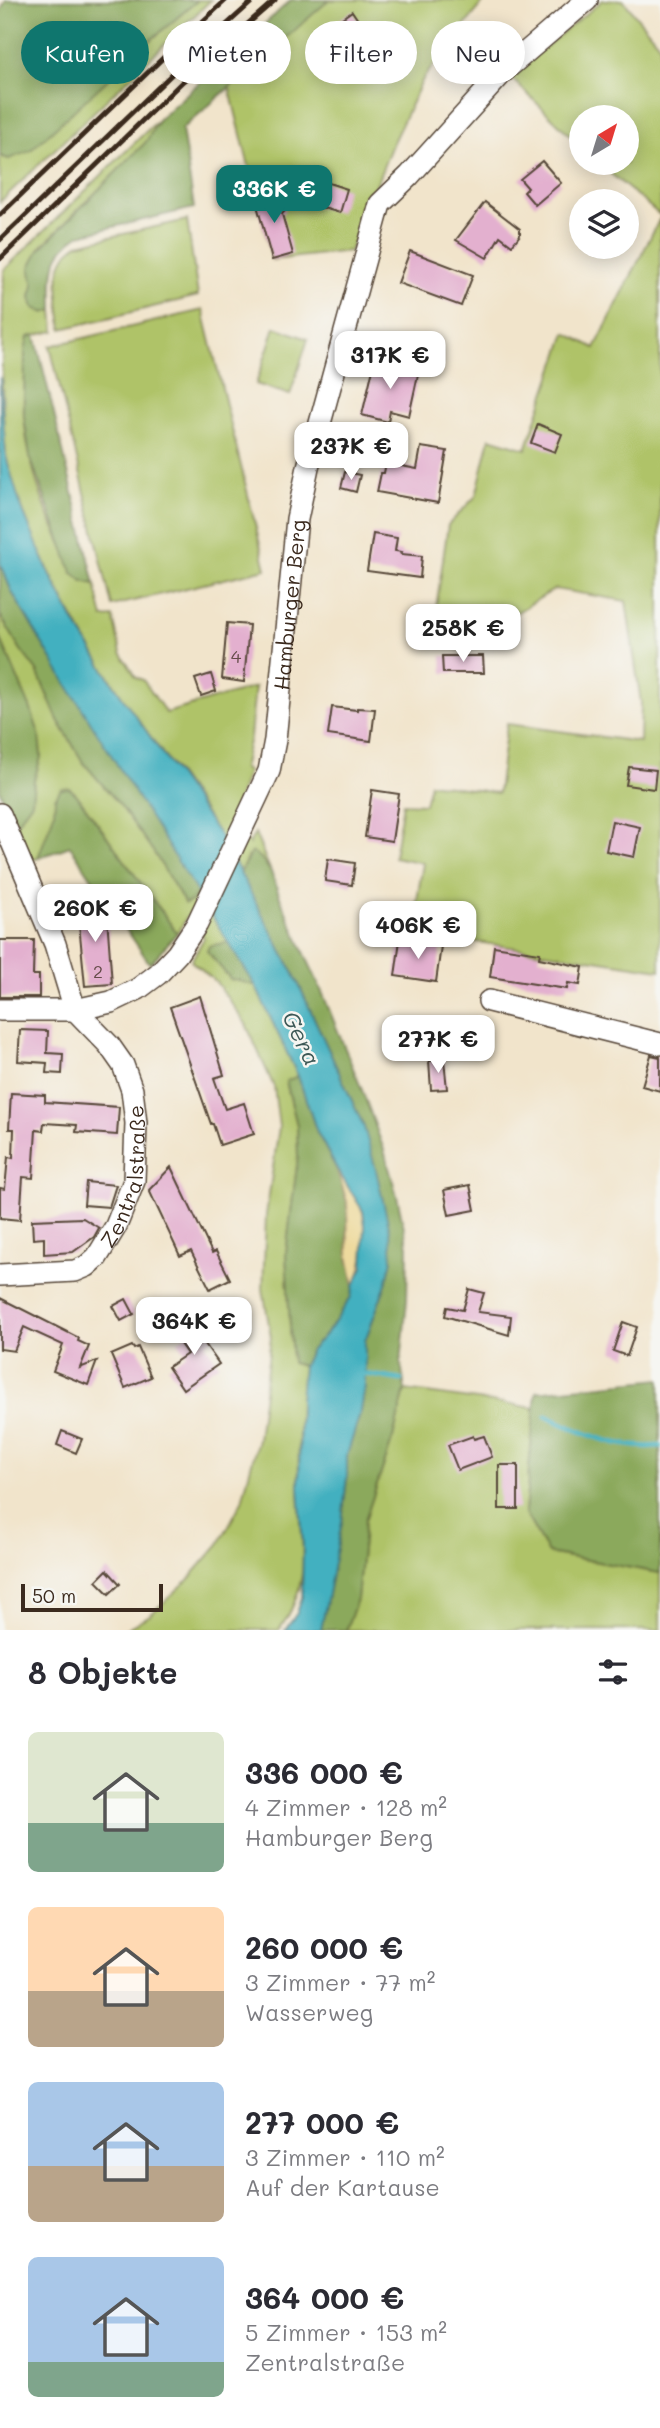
<!DOCTYPE html>
<html lang="de">
<head>
<meta charset="utf-8">
<style>
  body { margin:0; font-family:Mali,sans-serif; background:#f2f2f3; color:#2b2b33; height:100vh; display:flex; flex-direction:column; font-size:26px; white-space:nowrap }
  * { box-sizing:border-box; margin:0 }
  p { font-size:23px; color:#7c7c81 }
  .icon { flex:none; width:38px; height:38px; fill:none; stroke:currentColor; stroke-width:2; stroke-linecap:round; stroke-linejoin:round }
  .map { position:relative; height:1630px; overflow:hidden }
  .sheet { display:flex; flex-direction:column; background:#fff; flex:1 }
  .sheet>* { flex:none }
  .hud { position:absolute; left:21px; top:21px; width:620px; height:63px; display:flex; gap:14px }
  .needle { width:46px; rotate:38deg }
  .tools { position:absolute; left:569px; top:105px; display:grid; gap:14px }
  .tools a { display:grid; place-items:center; width:70px; height:70px; border-radius:50%; background:#fff; box-shadow:0 4px 18px #0003; font-size:35px }
  .scale { position:absolute; left:21px; bottom:18px; width:142px; box-sizing:border-box; padding-left:7px; border:4px solid #3b2a1e; border-top:0; font-size:19px; line-height:24px; white-space:nowrap; color:#3b2a1e; -webkit-text-stroke:5px #f6f6f2; paint-order:stroke }
  .price { position:absolute; translate:-50% -60px; padding:0 16px; border-radius:14px; background:#fff; color:#222; font-size:23px; line-height:46px; filter:drop-shadow(0 2px 4px #0008) }
  .price::after { content:''; position:absolute; left:50%; top:42px; width:21px; height:16px; margin-left:-10px; background:inherit; clip-path:polygon(0 0,100% 0,50% 100%) }
  .price.selected { background:#0f766e; color:#fff }
  ul { padding:0; list-style:none }
  li { display:flex; align-items:center; gap:21px; height:175px; padding:0 28px }
  li span { display:grid; place-items:center; flex:none; width:196px; height:140px; border-radius:10px; color:#555 }
  li>.icon { margin-inline-start:auto }
  span .icon { width:84px; height:84px; fill:#fffc; stroke-width:1 }
  li b { font-size:30px }
  h2 { display:flex; justify-content:space-between; align-items:center; height:84px; padding:0 28px; font-size:30px }
  .pill { padding:0 24px; border-radius:32px; background:#fff; box-shadow:0 4px 18px #0003; font-size:24px; line-height:63px }
  .pill.selected { background:#0f766e; color:#fff }
  .map>svg:first-child { display:block }
  .green { fill:#afc368; stroke:#757643; stroke-width:2 }
  .forest { fill:#8ba95c; stroke:#636a3d; stroke-width:2 }
  .sand { fill:#eeda9e; stroke:#94825e; stroke-width:2 }
  .water { fill:#42b0c0; stroke:#3e6d6f; stroke-width:2 }
  .lines { fill:none; stroke-linecap:round; stroke-linejoin:round }
  .stream { stroke:#42b0c0; stroke-width:5 }
  .building { fill:#e3b0cf }
  .street-casing { stroke:#564638; stroke-width:24 }
  .street { stroke:#fff; stroke-width:21 }
  .rail { stroke:#3b2a1e; stroke-width:5 }
  .labels { text-anchor:middle; dominant-baseline:central; stroke-width:5; stroke-linejoin:round; paint-order:stroke }
  .number-label { font-size:18px; fill:#654c4a }
  .street-label { font-size:21px; fill:#3b2a1e; stroke:#f6f6f2 }
  .water-label { font-size:23px; font-style:italic; fill:#3d5957; stroke:#f6f6f2 }
</style>
</head>
<body>
<div class="map">
<svg width="660" height="1630" viewBox="0 0 660 1630">
  <rect width="100%" height="100%" fill="#f6f6f2"/>
  <filter id="ink" filterUnits="userSpaceOnUse"><feTurbulence type="fractalNoise" baseFrequency=".0143" numOctaves="2"/><feDisplacementMap in="SourceGraphic" scale="14" xChannelSelector="R" yChannelSelector="G"/><feConvolveMatrix kernelMatrix="1 2 1 2 8 2 1 2 1" color-interpolation-filters="sRGB"/></filter>
  <filter id="wash" filterUnits="userSpaceOnUse"><feTurbulence type="fractalNoise" baseFrequency=".00686" numOctaves="4" result="noise"/><feDisplacementMap in="SourceGraphic" scale="28" xChannelSelector="R" yChannelSelector="G"/><feGaussianBlur stdDeviation="1.57" result="paint"/><feColorMatrix in="noise" values="0 0 0 0 0 0 0 0 0 0 0 0 0 0 0 0 0 1.4 0 .05"/><feComposite in="paint" operator="in"/></filter>
  <g filter="url(#wash)">
    <rect width="100%" height="100%" fill="#f1e4cb"/>
    <g class="green">
      <path d="M 198,0 L 211,0 L 0,202 L 0,156 L 9,159 Z"/>
      <path d="M 329,0 L 485,0 L 423,79 L 393,142 L 350,251 L 272,260 L 229,86 Z"/>
      <path d="M 603,0 L 623,0 L 660,45 L 660,215 L 598,163 L 626,163 L 626,117 L 581,117 L 581,146 L 509,76 Z"/>
      <path d="M 159,119 L 146,142 L 39,249 L 31,297 L 34,307 L 45,312 L 53,310 L 55,331 L 28,337 C 27,363 22,392 24,418 C 29,475 52,533 83,581 L 95,584 L 103,618 L 113,617 L 121,653 L 136,677 L 143,680 L 166,713 L 255,687 L 250,737 L 243,769 L 248,771 L 238,799 L 241,805 L 235,819 L 249,844 L 255,833 L 271,872 L 261,858 L 248,856 L 240,873 C 206,805 155,747 114,684 C 84,640 59,594 37,545 C 25,516 12,486 6,455 C 0,394 2,332 4,270 Z"/>
      <path d="M 660,218 L 660,970 L 412,932 L 423,863 L 394,857 L 403,803 L 425,804 L 430,783 L 498,793 L 507,724 L 640,742 L 641,703 L 626,601 L 555,589 L 514,614 L 453,621 L 436,608 L 448,525 L 476,496 L 490,438 L 526,449 L 566,333 L 595,348 Z"/>
      <path d="M 187,220 L 198,296 L 62,329 C 60,301 49,261 78,244 Z"/>
      <path d="M 203,310 L 266,569 L 112,606 L 50,346 Z"/>
      <path d="M 275,327 L 308,339 L 290,395 L 256,384 Z"/>
      <path d="M 0,615 L 21,650 L 37,671 L 58,720 L 83,762 L 120,805 L 153,851 L 185,903 L 192,900 L 198,892 L 229,942 L 210,946 C 221,959 235,984 255,985 L 298,1076 L 286,1082 L 297,1125 L 298,1158 L 286,1253 L 292,1362 L 303,1366 C 299,1405 298,1445 299,1484 C 299,1540 316,1579 279,1630 L 124,1630 L 150,1615 L 187,1581 L 219,1544 L 242,1501 L 258,1439 L 271,1337 L 263,1289 L 266,1215 L 279,1127 L 274,1087 L 246,1024 L 216,982 L 191,961 L 204,938 L 190,913 L 177,933 L 76,794 L 69,788 L 55,798 L 55,814 L 38,858 L 30,861 L 15,825 L 32,802 L 34,780 L 41,757 L 39,734 L 30,707 L 0,637 Z"/>
      <path d="M 405,1390 L 535,1408 L 525,1513 L 548,1553 L 660,1573 L 660,1630 L 346,1630 L 357,1599 L 365,1520 L 393,1438 Z"/>
    </g>
    <g class="forest">
      <path d="M 6,0 L 198,0 L 152,39 L 30,151 L 9,159 L 0,156 L 0,12 Z"/>
      <path d="M 291,0 L 329,0 L 182,129 L 194,208 L 79,235 C 48,256 53,276 53,310 L 45,313 L 34,308 L 31,297 L 34,285 L 30,267 L 39,250 L 146,142 L 159,119 Z"/>
      <path d="M 35,335 L 95,584 L 83,581 L 72,572 L 30,457 L 24,416 L 25,350 L 28,337 Z"/>
      <path d="M 0,563 L 12,592 L 37,635 L 198,892 L 192,901 L 185,904 L 153,851 L 120,805 L 83,762 L 58,720 L 37,671 L 21,650 L 0,615 Z"/>
      <path d="M 0,637 L 30,707 L 39,734 L 41,757 L 34,780 L 32,802 L 15,825 L 0,791 Z"/>
      <path d="M 69,788 L 76,794 L 177,933 L 150,964 L 70,846 L 38,858 L 54,814 L 55,798 L 61,789 Z"/>
      <path d="M 252,852 L 261,858 L 271,872 L 282,903 L 322,992 L 364,1095 L 384,1150 L 397,1196 L 408,1246 L 407,1300 L 401,1363 L 405,1390 L 393,1438 L 365,1520 L 357,1599 L 346,1630 L 321,1630 L 342,1522 L 347,1477 L 347,1455 L 361,1411 L 365,1386 L 365,1341 L 387,1281 L 392,1259 L 364,1127 L 293,972 L 240,873 Z"/>
      <path d="M 229,942 L 255,985 C 245,985 240,978 231,980 L 207,951 L 209,946 Z"/>
      <path d="M 298,1076 L 317,1132 L 337,1170 L 347,1202 L 348,1256 L 354,1285 L 351,1297 L 331,1328 L 310,1351 L 303,1366 L 292,1363 L 286,1253 L 298,1157 L 297,1125 L 286,1081 Z"/>
      <path d="M 660,1379 L 660,1573 L 548,1553 L 525,1513 L 536,1392 Z"/>
    </g>
    <path class="sand" d="M 337,1170 C 345,1183 359,1199 363,1213 C 368,1229 364,1272 354,1285 L 348,1256 L 347,1202 Z"/>
    <path class="water" d="M 0,377 L 6,456 L 21,507 L 48,570 L 75,623 L 114,685 L 222,839 L 293,972 L 364,1127 L 376,1170 L 390,1231 L 392,1259 L 387,1281 L 365,1341 L 365,1386 L 361,1411 L 347,1455 L 347,1477 L 342,1522 L 321,1630 L 285,1630 L 297,1613 L 302,1597 L 303,1546 L 299,1488 L 300,1399 L 303,1366 L 310,1351 L 331,1328 L 351,1297 L 354,1285 L 363,1267 L 365,1225 L 363,1211 L 337,1169 L 317,1132 L 298,1076 L 255,985 L 58,670 L 12,592 L 0,563 Z"/>
    <g class="lines">
      <g class="stream">
        <path d="M 359,1373 L 401,1380"/>
        <path d="M 546,1416 C 579,1432 622,1451 660,1446"/>
      </g>
    </g>
    <g id="blocks">
      <g class="building">
        <path d="M 352,11 L 364,29 L 350,39 L 338,21 Z"/>
        <path d="M 542,161 L 561,183 L 535,205 L 524,192 L 528,188 L 520,179 Z"/>
        <path d="M 310,177 L 347,189 L 340,213 L 303,202 Z"/>
        <path d="M 280,191 L 285,211 L 282,214 L 293,254 L 272,260 L 255,198 Z"/>
        <path d="M 485,202 L 520,229 L 520,235 L 512,245 L 500,236 L 487,258 L 456,240 Z"/>
        <path d="M 410,251 L 473,275 L 461,306 L 398,283 Z"/>
        <path d="M 375,360 L 419,370 L 409,416 L 390,411 L 388,422 L 362,415 Z"/>
        <path d="M 538,424 L 562,434 L 555,452 L 531,443 Z"/>
        <path d="M 421,447 L 447,451 L 438,503 L 377,492 L 381,473 L 384,473 L 386,463 L 417,469 Z"/>
        <path d="M 345,472 L 360,475 L 356,492 L 341,488 Z"/>
        <path d="M 373,534 L 397,538 L 395,551 L 402,552 L 401,554 L 422,556 L 420,578 L 367,571 Z"/>
        <path d="M 227,623 L 249,625 L 244,682 L 222,679 Z"/>
        <path d="M 442,656 L 483,656 L 484,673 L 443,673 Z"/>
        <path d="M 211,674 L 216,691 L 201,696 L 195,679 Z"/>
        <path d="M 332,707 L 357,710 L 357,708 L 375,709 L 371,741 L 328,735 Z"/>
        <path d="M 629,767 L 656,770 L 654,789 L 626,785 Z"/>
        <path d="M 372,790 L 399,794 L 392,841 L 365,837 Z"/>
        <path d="M 612,821 L 640,827 L 634,857 L 606,851 Z"/>
        <path d="M 328,859 L 355,863 L 352,885 L 325,881 Z"/>
        <path d="M 106,903 L 112,984 L 85,986 L 78,913 L 80,913 L 79,905 Z"/>
        <path d="M 0,940 L 34,940 L 33,975 L 39,975 L 39,997 L 0,997 Z"/>
        <path d="M 400,940 L 441,946 L 436,982 L 395,976 Z"/>
        <path d="M 494,946 L 540,953 L 539,958 L 583,967 L 580,985 L 568,983 L 567,989 L 490,977 Z"/>
        <path d="M 200,996 L 224,1075 L 214,1078 L 225,1109 L 244,1103 L 254,1134 L 220,1145 L 213,1124 L 211,1124 L 170,1007 Z"/>
        <path d="M 20,1030 L 48,1031 L 47,1053 L 63,1054 L 62,1074 L 46,1073 L 47,1063 L 18,1061 Z"/>
        <path d="M 651,1055 L 660,1057 L 660,1091 L 642,1086 Z"/>
        <path d="M 444,1060 L 447,1089 L 431,1090 L 429,1061 Z"/>
        <path d="M 11,1093 L 45,1095 L 45,1102 L 119,1107 L 117,1135 L 76,1132 L 77,1125 L 44,1123 L 43,1131 L 36,1130 L 33,1178 L 23,1177 L 20,1220 L 0,1218 L 0,1188 L 5,1189 L 8,1157 L 13,1158 L 14,1129 L 9,1129 Z"/>
        <path d="M 171,1167 L 212,1253 L 216,1251 L 230,1279 L 210,1289 L 191,1251 L 180,1256 L 149,1190 Z"/>
        <path d="M 86,1182 L 116,1185 L 109,1207 L 84,1205 Z"/>
        <path d="M 470,1185 L 475,1210 L 449,1215 L 444,1190 Z"/>
        <path d="M 83,1218 L 99,1228 L 94,1237 L 73,1252 L 44,1254 L 44,1238 L 33,1239 L 32,1220 Z"/>
        <path d="M 469,1289 L 484,1293 L 478,1312 L 511,1316 L 509,1335 L 445,1316 L 447,1307 L 463,1310 Z"/>
        <path d="M 0,1298 L 79,1338 L 78,1341 L 89,1346 L 80,1368 L 97,1361 L 88,1385 L 53,1371 L 63,1345 L 24,1327 L 14,1351 L 0,1349 Z"/>
        <path d="M 126,1299 L 134,1314 L 121,1321 L 113,1306 Z"/>
        <path d="M 205,1322 L 215,1337 L 205,1344 L 219,1364 L 183,1389 L 168,1367 L 187,1354 L 178,1341 Z"/>
        <path d="M 623,1322 L 637,1327 L 627,1356 L 613,1351 Z"/>
        <path d="M 132,1346 L 134,1349 L 138,1347 L 151,1377 L 125,1388 L 111,1355 Z"/>
        <path d="M 62,1431 L 82,1439 L 76,1453 L 57,1445 Z"/>
        <path d="M 473,1436 L 474,1439 L 484,1436 L 492,1457 L 458,1470 L 448,1445 Z"/>
        <rect x="499" y="1465" width="19" height="44"/>
        <path d="M 107,1570 L 120,1584 L 109,1594 L 96,1581 Z"/>
      </g>
    </g>
  </g>
  <g filter="url(#ink)">
    <use href="#blocks" fill-opacity="0" stroke="#564638" stroke-width="2"/>
    <g class="lines">
      <defs>
        <g id="street">
          <path d="M 0,814 L 55,944 L 75,1010"/>
          <path d="M 489,1001 L 660,1044"/>
          <path id="s1" d="M 0,1010 L 75,1010 L 111,1002 L 138,989 L 158,974 L 177,954 L 197,924 L 269,771 L 275,740 L 297,519 L 308,467 L 380,204 L 409,176 L 504,71 L 587,0"/>
          <path id="s2" d="M 0,1275 L 75,1271 L 87,1266 L 97,1257 L 116,1226 L 134,1181 L 136,1123 L 132,1090 L 123,1065 L 109,1045 L 75,1010"/>
        </g>
      </defs>
      <use href="#street" class="street-casing"/>
      <use href="#street" class="street"/>
      <g class="rail">
        <path d="M 0,215 L 167,54 L 226,0"/>
        <path d="M 0,240 L 173,73 L 254,0"/>
        <path d="M 0,259 L 183,81 L 275,0"/>
      </g>
    </g>
  </g>
  <g class="labels">
    <g class="number-label">
      <text x="236" y="656">4</text>
      <text x="98" y="971">2</text>
    </g>
    <g class="street-label">
      <text stroke="none"><textPath href="#s1" startOffset="567">Hamburger Berg</textPath></text>
      <text stroke="none"><textPath href="#s2" startOffset="189">Zentralstraße</textPath></text>
    </g>
    <g class="water-label">
      <text transform="translate(302 1038) rotate(64)">Gera</text>
    </g>
  </g>
</svg>
<div class="tools">
<a><svg class="needle" viewBox="-14 -14 28 28"><path d="M0-13l5 13h-10z" fill="#e53935"/><path d="M0 13l5-13h-10z" fill="#7c7c81"/></svg></a>
<a><svg class="icon" aria-label="layers" viewBox="0 0 24 24"><path d="M12 4l9 5-9 5-9-5zM3 14l9 5 9-5"/></svg></a>
</div>
<div class="scale">50 m</div>
<b class="price selected" style="left:274px;top:225px">336K €</b>
<b class="price" style="left:390px;top:391px">317K €</b>
<b class="price" style="left:351px;top:482px">237K €</b>
<b class="price" style="left:463px;top:664px">258K €</b>
<b class="price" style="left:95px;top:944px">260K €</b>
<b class="price" style="left:418px;top:961px">406K €</b>
<b class="price" style="left:438px;top:1075px">277K €</b>
<b class="price" style="left:194px;top:1357px">364K €</b>
<div class="hud">
<a class="pill selected">Kaufen</a>
<a class="pill">Mieten</a>
<a class="pill">Filter</a>
<a class="pill">Neu</a>
</div>
</div>
<section class="sheet">
<h2>8 Objekte<svg class="icon" aria-label="filters" viewBox="0 0 24 24"><path d="M4 7h16M4 17h16"/><circle cx="9" cy="7" r="2"/><circle cx="15" cy="17" r="2"/></svg></h2>
<ul>
<li><span style="background:linear-gradient(#dfe7d0 65%,#7fa58c 0)"><svg class="icon" aria-label="home" viewBox="0 0 24 24"><path d="M3 11l9-7 9 7M6 9v11h12V9"/></svg></span><div><b>336 000 €</b><p>4 Zimmer · 128 m²</p><p>Hamburger Berg</p></div></li>
<li><span style="background:linear-gradient(#ffd9b3 60%,#b9a48a 0)"><svg class="icon" aria-label="home" viewBox="0 0 24 24"><path d="M3 11l9-7 9 7M6 9v11h12V9"/></svg></span><div><b>260 000 €</b><p>3 Zimmer · 77 m²</p><p>Wasserweg</p></div></li>
<li><span style="background:linear-gradient(#a9c7e8 60%,#b9a48a 0)"><svg class="icon" aria-label="home" viewBox="0 0 24 24"><path d="M3 11l9-7 9 7M6 9v11h12V9"/></svg></span><div><b>277 000 €</b><p>3 Zimmer · 110 m²</p><p>Auf der Kartause</p></div></li>
<li><span style="background:linear-gradient(#a9c7e8 75%,#7fa58c 0)"><svg class="icon" aria-label="home" viewBox="0 0 24 24"><path d="M3 11l9-7 9 7M6 9v11h12V9"/></svg></span><div><b>364 000 €</b><p>5 Zimmer · 153 m²</p><p>Zentralstraße</p></div></li>
</ul>
</section>
</body>
</html>
